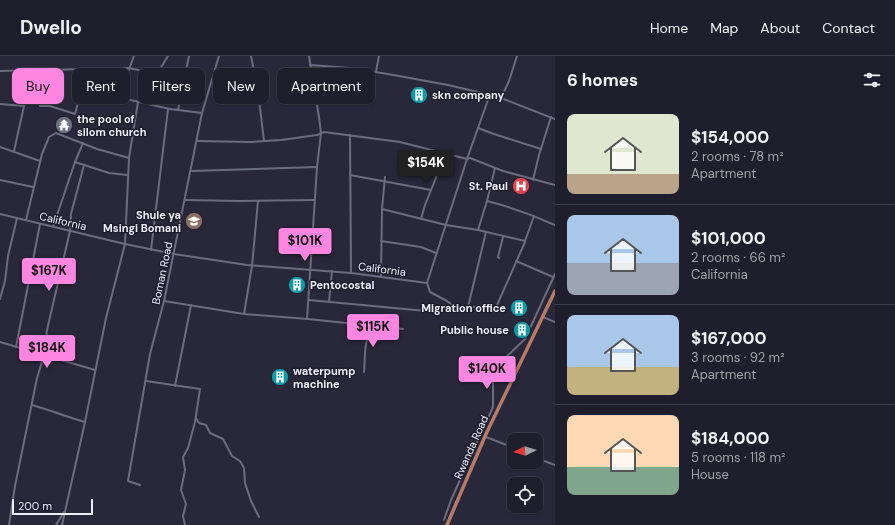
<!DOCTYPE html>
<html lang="en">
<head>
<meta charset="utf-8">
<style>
  body { margin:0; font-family:"DM Sans",sans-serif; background:#2b2b38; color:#f1f3f6; height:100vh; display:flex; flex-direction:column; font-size:15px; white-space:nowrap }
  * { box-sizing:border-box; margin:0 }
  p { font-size:13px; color:#a1a2a9 }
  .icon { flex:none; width:22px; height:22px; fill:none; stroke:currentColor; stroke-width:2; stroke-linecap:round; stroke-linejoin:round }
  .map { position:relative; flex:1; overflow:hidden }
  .side { display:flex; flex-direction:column; background:#1e1e2c; width:340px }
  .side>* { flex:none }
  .banner { position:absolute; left:12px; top:12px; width:380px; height:36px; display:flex; gap:8px }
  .needle { width:26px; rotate:265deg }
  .controls { position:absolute; left:507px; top:377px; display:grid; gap:8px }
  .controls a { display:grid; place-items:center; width:36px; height:36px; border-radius:8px; background:#1e1e2c; box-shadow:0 1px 3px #0004,0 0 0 1px #3c3c48; font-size:20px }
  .scale { position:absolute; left:12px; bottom:10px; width:81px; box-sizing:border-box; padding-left:4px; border:2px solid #edeefa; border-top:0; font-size:11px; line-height:14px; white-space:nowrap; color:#edeefa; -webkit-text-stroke:3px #1e1e2f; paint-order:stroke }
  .price { position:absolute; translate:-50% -34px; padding:0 9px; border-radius:4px; background:#fe85e0; color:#111; font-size:13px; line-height:26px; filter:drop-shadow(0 1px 2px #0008) }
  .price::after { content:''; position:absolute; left:50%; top:24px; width:12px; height:9px; margin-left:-6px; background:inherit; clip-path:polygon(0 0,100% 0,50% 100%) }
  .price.on { background:#222; color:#fff }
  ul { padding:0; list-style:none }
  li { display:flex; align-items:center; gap:12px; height:100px; padding:0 12px }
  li+li { border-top:1px solid #3c3c48 }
  li span { display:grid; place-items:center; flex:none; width:112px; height:80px; border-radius:8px; color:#555 }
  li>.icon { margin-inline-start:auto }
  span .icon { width:48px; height:48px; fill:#fffc; stroke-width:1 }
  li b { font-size:17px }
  h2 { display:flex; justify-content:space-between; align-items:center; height:48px; padding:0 12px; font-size:17px }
  .chip { padding:0 14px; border-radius:8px; background:#1e1e2c; box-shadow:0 1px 3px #0004,0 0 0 1px #3c3c48; font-size:14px; line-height:36px }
  .chip.on { background:#fe85e0; color:#111 }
  header { display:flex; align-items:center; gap:24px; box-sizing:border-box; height:56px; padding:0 20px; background:#1e1e2c; border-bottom:1px solid #3c3c48 }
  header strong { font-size:19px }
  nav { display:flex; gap:22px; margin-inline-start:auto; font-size:14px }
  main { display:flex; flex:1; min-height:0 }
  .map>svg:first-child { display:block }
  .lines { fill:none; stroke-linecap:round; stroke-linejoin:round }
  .minor { stroke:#6c6c81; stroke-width:2 }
  .trunk { stroke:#b97a65; stroke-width:3.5 }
  .labels { text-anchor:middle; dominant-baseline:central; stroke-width:3; stroke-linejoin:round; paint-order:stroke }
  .poi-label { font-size:11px; font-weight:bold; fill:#edeefa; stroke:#1e1e2f; text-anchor:start }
  .street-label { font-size:11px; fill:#edeefa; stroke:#1e1e2f }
</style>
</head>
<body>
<header>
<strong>Dwello</strong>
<nav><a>Home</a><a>Map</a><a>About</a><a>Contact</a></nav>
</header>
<main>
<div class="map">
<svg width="555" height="469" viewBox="0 0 555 469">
  <rect width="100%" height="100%" fill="#28283a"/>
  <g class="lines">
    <g class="minor">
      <path d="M 134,0 L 123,29 L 121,41 L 126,43 L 170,53 L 202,57"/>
      <path d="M 251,0 L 258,35 L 264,85"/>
      <path d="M 310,9 L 350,12 L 388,18 L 448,29 L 482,37 L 489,41 L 501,42 L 555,63"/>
      <path d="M 46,13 L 40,50 L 50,50 L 75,58 L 81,36 L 86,32 L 107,35 L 121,41"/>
      <path d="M 0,15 L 129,12 L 157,18 L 184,27"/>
      <path d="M 376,16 L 379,0"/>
      <path d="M 157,18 L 168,0"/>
      <path d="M 501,42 L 509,25 L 517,0"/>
      <path d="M 0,48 L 24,50 L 14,95"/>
      <path d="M 24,50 L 26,45 L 41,46"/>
      <path d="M 178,54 L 189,0"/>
      <path d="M 478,72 L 494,78 L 541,93"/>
      <path d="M 350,79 L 351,217"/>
      <path d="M 197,85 L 251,86 L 281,84 L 317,79 L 324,76 L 400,86 L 467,103 L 470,102 L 503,115 L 555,129"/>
      <path d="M 0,91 L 40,105"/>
      <path d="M 75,106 L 109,117 L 127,119"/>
      <path d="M 192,115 L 317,111"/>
      <path d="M 350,119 L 431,134"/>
      <path d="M 0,124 L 33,131"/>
      <path d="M 533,124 L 539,99 L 551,61"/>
      <path d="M 185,144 L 239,145 L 315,144"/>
      <path d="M 487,145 C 511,151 533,159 555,169"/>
      <path d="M 382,153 L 446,169 L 478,174 L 525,185 L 534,160"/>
      <path d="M 0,158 L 125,188 L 174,198 L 247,209 L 351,217 L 427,227 L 467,103 L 489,41"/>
      <path d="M 421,163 L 425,149 L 446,97"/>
      <path d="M 26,164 L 42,98 L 49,81 L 56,77 L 97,93 L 129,102"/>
      <path d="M 53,171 L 75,106 L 83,87"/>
      <path d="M 478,174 L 487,145 L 495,112"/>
      <path d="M 381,185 L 421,191 L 436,197"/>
      <path d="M 151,194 L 168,53"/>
      <path d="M 499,202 L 498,201 L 503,181"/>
      <path d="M 516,205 L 553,221"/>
      <path d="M 381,220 L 382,153 L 385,121"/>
      <path d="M 427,227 L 430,236 L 447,245 L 455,251 L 481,251"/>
      <path d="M 0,243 L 5,225 L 8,200 L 17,162"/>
      <path d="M 309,244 L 426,255"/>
      <path d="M 164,245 L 244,258 L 308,263 L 403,273"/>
      <path d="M 329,246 L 332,215"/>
      <path d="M 468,251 L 486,176"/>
      <path d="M 494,256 L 525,186"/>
      <path d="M 244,258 L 252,210 L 258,145"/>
      <path d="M 543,261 L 555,266"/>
      <path d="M 307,263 L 317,111 L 321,77 L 319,61 L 309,0"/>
      <path d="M 0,286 L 95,314"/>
      <path d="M 16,291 L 40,168"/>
      <path d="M 364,316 C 365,308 364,288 368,282 C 372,277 376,277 379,270"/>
      <path d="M 146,325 L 200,333 L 195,366 L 188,392 L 183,401 L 185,414 L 181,434 L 186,448 L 183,460 L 185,469"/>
      <path d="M 175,330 L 191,249"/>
      <path d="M 32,349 C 50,354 67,361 85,366"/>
      <path d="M 196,362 L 199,367 L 206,369 L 210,377 L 223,383 L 232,400 L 240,405 L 244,412 L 245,427 L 251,445 L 259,461"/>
      <path d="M 486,381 L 514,392"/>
      <path d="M 536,402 L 555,409"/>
      <path d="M 140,429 L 128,425 L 150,298 L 164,245 L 202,57 L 219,0"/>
      <path d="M 444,464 L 451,444 L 493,351 L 493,318 L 500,307 L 525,283 L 555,218"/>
      <path d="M 9,469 L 15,430 L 37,322 L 44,299 L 47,274 L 70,175 L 71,158 L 84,109"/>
      <path d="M 56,469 L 64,456"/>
      <path d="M 62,469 L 85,366 L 106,262 L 125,188 L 129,102 L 138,46"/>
    </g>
    <path class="trunk" d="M 447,469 L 486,378 L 555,235"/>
  </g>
  <defs>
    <symbol id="building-disc" viewBox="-11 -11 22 22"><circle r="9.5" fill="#0f9aa8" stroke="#1e1e2f"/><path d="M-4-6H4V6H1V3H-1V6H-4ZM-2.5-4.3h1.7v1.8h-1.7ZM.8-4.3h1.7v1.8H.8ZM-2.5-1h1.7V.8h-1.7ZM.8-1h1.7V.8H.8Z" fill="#fff"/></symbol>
    <symbol id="temple-disc" viewBox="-11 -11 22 22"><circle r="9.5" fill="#6b7280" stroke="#1e1e2f"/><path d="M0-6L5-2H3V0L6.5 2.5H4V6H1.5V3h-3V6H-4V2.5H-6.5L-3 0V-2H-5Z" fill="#fff"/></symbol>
    <symbol id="hospital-disc" viewBox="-11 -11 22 22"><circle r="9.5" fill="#e0444e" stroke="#1e1e2f"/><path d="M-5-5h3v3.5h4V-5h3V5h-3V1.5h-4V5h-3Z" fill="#fff"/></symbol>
    <symbol id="school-disc" viewBox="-11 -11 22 22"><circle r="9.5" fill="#8d6e63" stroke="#1e1e2f"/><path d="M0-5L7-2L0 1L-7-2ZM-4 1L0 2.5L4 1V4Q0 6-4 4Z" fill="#fff"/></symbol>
  </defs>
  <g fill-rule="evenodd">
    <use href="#building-disc" x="409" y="29" width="20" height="20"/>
    <use href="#temple-disc" x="54" y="59" width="20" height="20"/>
    <use href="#hospital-disc" x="511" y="120" width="20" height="20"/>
    <use href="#school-disc" x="184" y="155" width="20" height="20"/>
    <use href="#building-disc" x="287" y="219" width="20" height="20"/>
    <use href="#building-disc" x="509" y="242" width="20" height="20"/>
    <use href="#building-disc" x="512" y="264" width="20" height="20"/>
    <use href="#building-disc" x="270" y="311" width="20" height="20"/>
  </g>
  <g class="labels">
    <g class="poi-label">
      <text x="432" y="39">skn company</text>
      <text x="77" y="63">the pool of<tspan x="77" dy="13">silom church</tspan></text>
      <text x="508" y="130" text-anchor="end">St. Paul</text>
      <text x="181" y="159" text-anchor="end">Shule ya<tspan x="181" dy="13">Msingi Bomani</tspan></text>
      <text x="310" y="229">Pentocostal</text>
      <text x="506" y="252" text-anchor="end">Migration office</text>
      <text x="509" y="274" text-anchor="end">Public house</text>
      <text x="293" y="315">waterpump<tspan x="293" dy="13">machine</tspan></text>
    </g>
    <g class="street-label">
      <text transform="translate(63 165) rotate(13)">California</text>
      <text transform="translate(382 213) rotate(7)">California</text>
      <text transform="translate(162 217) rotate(-78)">Boman Road</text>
      <text transform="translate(471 391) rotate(-66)">Rwanda Road</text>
    </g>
  </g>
</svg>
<div class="controls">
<a><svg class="needle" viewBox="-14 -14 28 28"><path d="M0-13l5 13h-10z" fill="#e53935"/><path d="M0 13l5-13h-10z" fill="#a1a2a9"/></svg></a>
<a><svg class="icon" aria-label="locate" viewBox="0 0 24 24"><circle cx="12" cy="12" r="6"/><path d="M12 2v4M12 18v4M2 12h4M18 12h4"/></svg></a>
</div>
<div class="scale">200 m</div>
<b class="price on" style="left:426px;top:128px">$154K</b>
<b class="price" style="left:305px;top:206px">$101K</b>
<b class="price" style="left:49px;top:236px">$167K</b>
<b class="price" style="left:373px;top:292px">$115K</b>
<b class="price" style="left:47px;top:313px">$184K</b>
<b class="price" style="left:487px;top:334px">$140K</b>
<div class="banner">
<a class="chip on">Buy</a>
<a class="chip">Rent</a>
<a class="chip">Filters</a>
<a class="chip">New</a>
<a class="chip">Apartment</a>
</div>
</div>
<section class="side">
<h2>6 homes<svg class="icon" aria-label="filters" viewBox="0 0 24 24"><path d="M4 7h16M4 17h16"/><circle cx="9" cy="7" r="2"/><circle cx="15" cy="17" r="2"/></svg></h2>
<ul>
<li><span style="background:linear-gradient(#dfe7d0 75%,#b9a48a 0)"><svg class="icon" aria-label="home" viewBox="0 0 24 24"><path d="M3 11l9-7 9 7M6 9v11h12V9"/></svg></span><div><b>$154,000</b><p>2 rooms · 78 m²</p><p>Apartment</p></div></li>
<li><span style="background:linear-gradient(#a9c7e8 60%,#9aa5b1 0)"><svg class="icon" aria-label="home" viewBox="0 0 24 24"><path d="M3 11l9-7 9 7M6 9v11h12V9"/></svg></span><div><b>$101,000</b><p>2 rooms · 66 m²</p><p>California</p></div></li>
<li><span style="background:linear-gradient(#a9c7e8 65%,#c2b280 0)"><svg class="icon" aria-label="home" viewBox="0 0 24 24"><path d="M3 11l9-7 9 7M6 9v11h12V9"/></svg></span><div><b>$167,000</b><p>3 rooms · 92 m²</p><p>Apartment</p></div></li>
<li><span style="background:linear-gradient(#ffd9b3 65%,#7fa58c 0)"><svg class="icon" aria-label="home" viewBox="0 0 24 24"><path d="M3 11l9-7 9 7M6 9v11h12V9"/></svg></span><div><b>$184,000</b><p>5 rooms · 118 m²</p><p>House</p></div></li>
</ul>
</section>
</main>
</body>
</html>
